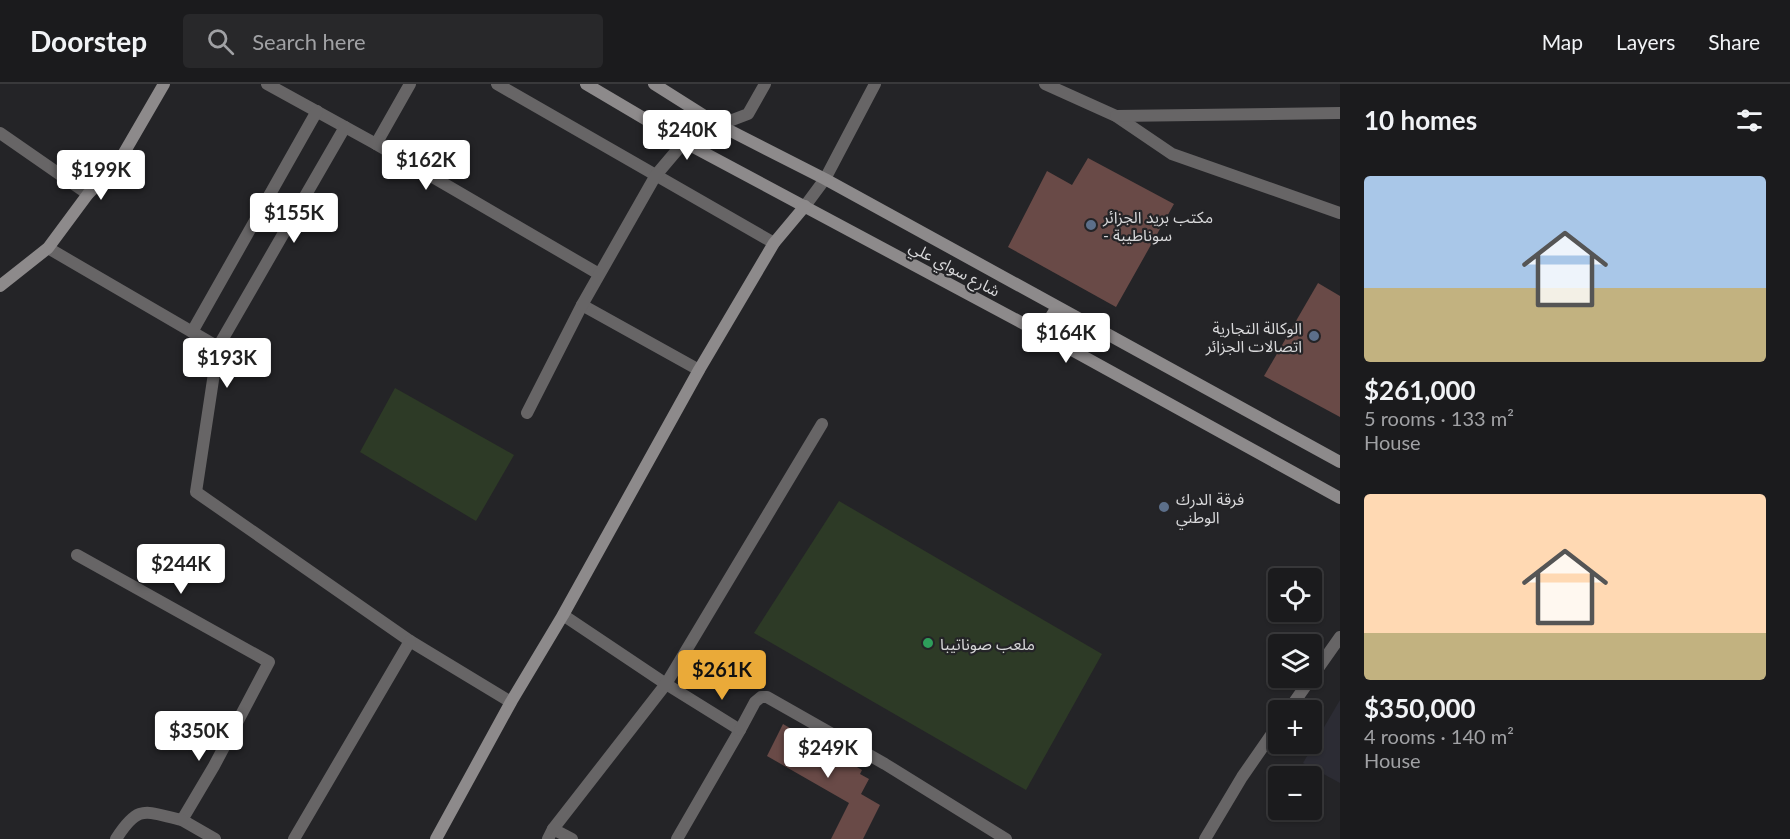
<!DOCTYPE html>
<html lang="en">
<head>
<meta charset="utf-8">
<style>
  body { margin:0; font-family:Lato,"Noto Sans Arabic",sans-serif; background:#28282a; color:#f1f3f6; height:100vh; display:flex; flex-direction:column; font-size:22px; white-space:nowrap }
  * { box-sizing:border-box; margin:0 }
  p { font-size:20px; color:#a0a1a4 }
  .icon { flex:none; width:33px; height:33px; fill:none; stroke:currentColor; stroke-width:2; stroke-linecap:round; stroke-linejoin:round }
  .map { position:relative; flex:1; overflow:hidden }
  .sheet { display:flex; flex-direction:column; background:#1b1b1d; width:450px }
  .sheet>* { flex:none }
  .controls { position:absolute; left:1268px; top:484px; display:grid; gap:12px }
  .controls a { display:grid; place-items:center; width:54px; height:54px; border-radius:6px; background:#1b1b1d; box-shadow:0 2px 4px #0004,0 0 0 2px #39393b; font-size:30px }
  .price { position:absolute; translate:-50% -51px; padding:0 14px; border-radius:6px; background:#fff; color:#222; font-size:20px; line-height:39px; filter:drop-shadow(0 2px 3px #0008) }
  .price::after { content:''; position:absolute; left:50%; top:36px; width:18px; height:14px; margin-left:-9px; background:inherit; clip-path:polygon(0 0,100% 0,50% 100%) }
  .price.selected { background:#eaaa39; color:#111 }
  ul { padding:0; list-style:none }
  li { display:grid; align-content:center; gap:12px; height:318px; padding:0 24px }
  li span { display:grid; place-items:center; height:186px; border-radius:6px; color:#555 }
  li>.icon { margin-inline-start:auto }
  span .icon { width:108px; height:108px; fill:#fffc; stroke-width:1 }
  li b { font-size:26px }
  h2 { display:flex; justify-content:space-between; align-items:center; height:72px; padding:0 24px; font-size:26px }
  header { display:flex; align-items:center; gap:36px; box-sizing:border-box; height:84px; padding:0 30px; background:#1b1b1d; border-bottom:2px solid #39393b }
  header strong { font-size:28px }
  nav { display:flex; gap:33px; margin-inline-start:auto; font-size:21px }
  .search { width:420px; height:54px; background:#28282a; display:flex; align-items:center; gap:15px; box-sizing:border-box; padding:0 21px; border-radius:6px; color:#a0a1a4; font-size:22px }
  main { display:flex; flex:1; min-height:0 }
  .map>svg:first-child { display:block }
  .built { fill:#2c2c34 }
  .green { fill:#2d3a26 }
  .building { fill:#694a47 }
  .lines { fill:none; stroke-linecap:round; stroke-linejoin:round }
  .street { stroke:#676566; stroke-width:12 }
  .secondary { stroke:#8d8a8b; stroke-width:12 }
  .service-dot { fill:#5c6f8a; stroke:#242427; stroke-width:2 }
  .leisure-dot { fill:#2e9e5b; stroke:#242427; stroke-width:2 }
  .labels { text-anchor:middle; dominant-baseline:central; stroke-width:4.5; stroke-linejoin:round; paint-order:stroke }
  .poi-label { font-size:16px; fill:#d8d8da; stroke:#242427; text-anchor:start }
  .street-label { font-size:16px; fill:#d8d8da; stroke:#242427 }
</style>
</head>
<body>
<header>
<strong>Doorstep</strong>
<div class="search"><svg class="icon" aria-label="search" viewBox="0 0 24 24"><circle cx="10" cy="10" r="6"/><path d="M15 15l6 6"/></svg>Search here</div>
<nav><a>Map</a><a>Layers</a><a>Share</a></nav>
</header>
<main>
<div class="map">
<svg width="1340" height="755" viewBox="0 0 1340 755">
  <rect width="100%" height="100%" fill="#242427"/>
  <path class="built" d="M 1340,616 L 1340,699 L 1303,679 Z"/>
  <g class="green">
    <path d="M 395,304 L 514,371 L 476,437 L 360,368 Z"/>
    <path d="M 839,417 L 1102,570 L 1026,706 L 754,549 Z"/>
  </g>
  <g class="building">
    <path d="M 1088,74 L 1174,120 L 1116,223 L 1008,163 L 1047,87 L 1072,101 Z"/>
    <path d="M 1318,199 L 1340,212 L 1340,333 L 1264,292 Z"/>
    <path d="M 783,640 L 862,686 L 860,690 L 869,695 L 861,710 L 880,721 L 863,755 L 831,755 L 849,719 L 767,672 Z"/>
  </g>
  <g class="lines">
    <g class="street">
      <path d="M 267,0 L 376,60 L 599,190"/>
      <path d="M 497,0 L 774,159"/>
      <path d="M 1045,0 L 1116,32 L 1172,70 L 1340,129"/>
      <path d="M 1116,32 L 1340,29"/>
      <path d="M 0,49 L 88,110"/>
      <path d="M 376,60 L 410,0"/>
      <path d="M 805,122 L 825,95 L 875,0"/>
      <path d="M 48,164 L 218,263 L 196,408 L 410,557 L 511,618"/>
      <path d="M 582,221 L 699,286"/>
      <path d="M 192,248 L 317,27"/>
      <path d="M 218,263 L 345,43"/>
      <path d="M 527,329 L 582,221 L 656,91 L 684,58 L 719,41 L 748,30 L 765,0"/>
      <path d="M 77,471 L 269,578 L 214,682 L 182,736 L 215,755"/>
      <path d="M 563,531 L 666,600 L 740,646 L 677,755"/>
      <path d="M 1288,627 L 1340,553"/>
      <path d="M 740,646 L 755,618 L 761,613 L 767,613 L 885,680 L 1006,755"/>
      <path d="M 553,745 L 572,755"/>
      <path d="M 116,755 C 139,719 145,728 182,736"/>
      <path d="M 294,755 L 410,557"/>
      <path d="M 548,755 L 553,745 L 666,600 L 822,340"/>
      <path d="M 1205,755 L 1242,693 L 1278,641"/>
    </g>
    <g class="secondary">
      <path d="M 586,0 L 684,58 L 1041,249 L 1340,414"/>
      <path d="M 654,0 L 719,41 L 825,95 L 1340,378"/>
      <path d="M 0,202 L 48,164 L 88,110 L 117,81 L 164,0"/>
      <path d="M 1041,249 L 1057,223"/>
      <path d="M 436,755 L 511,618 L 563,531 L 699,286 L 774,159 L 805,122"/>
    </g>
  </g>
  <g class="service-dot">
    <circle cx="1091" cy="141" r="6"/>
    <circle cx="1314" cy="252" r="6"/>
    <circle cx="1164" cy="423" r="6"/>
  </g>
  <circle class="leisure-dot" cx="928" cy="559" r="6"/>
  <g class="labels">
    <g class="poi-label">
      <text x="1103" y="132">مكتب بريد الجزائر<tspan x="1103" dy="18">- سوناطيبة</tspan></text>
      <text x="1302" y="243" text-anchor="end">الوكالة التجارية<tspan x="1302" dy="18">اتصالات الجزائر</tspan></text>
      <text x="1176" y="414">فرقة الدرك<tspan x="1176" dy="18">الوطني</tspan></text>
      <text x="940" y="559">ملعب صوناتيبا</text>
    </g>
    <g class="street-label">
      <text transform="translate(955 184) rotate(28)">شارع سواي علي</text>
    </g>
  </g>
</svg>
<div class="controls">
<a><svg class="icon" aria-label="locate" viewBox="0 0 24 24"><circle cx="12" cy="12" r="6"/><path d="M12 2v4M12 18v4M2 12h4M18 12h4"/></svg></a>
<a><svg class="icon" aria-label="layers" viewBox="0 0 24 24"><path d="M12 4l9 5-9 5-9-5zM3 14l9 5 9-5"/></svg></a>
<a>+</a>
<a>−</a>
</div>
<b class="price" style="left:687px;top:77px">$240K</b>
<b class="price" style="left:426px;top:107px">$162K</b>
<b class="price" style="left:101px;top:117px">$199K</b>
<b class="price" style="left:294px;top:160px">$155K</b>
<b class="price" style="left:1066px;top:280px">$164K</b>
<b class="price" style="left:227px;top:305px">$193K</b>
<b class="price" style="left:181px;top:511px">$244K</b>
<b class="price selected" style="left:722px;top:617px">$261K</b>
<b class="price" style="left:199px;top:678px">$350K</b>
<b class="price" style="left:828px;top:695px">$249K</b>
</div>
<section class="sheet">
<h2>10 homes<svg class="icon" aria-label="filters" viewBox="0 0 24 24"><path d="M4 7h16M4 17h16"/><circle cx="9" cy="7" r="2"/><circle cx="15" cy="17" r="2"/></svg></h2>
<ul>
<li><span style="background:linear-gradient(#a9c7e8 60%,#c2b280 0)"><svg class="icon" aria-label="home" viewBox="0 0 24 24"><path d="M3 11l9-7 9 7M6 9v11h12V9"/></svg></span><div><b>$261,000</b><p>5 rooms · 133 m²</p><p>House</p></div></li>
<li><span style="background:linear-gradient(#ffd9b3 75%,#c2b280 0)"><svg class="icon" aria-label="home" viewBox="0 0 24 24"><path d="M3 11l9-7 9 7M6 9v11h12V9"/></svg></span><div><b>$350,000</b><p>4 rooms · 140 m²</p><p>House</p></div></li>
</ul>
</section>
</main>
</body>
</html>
